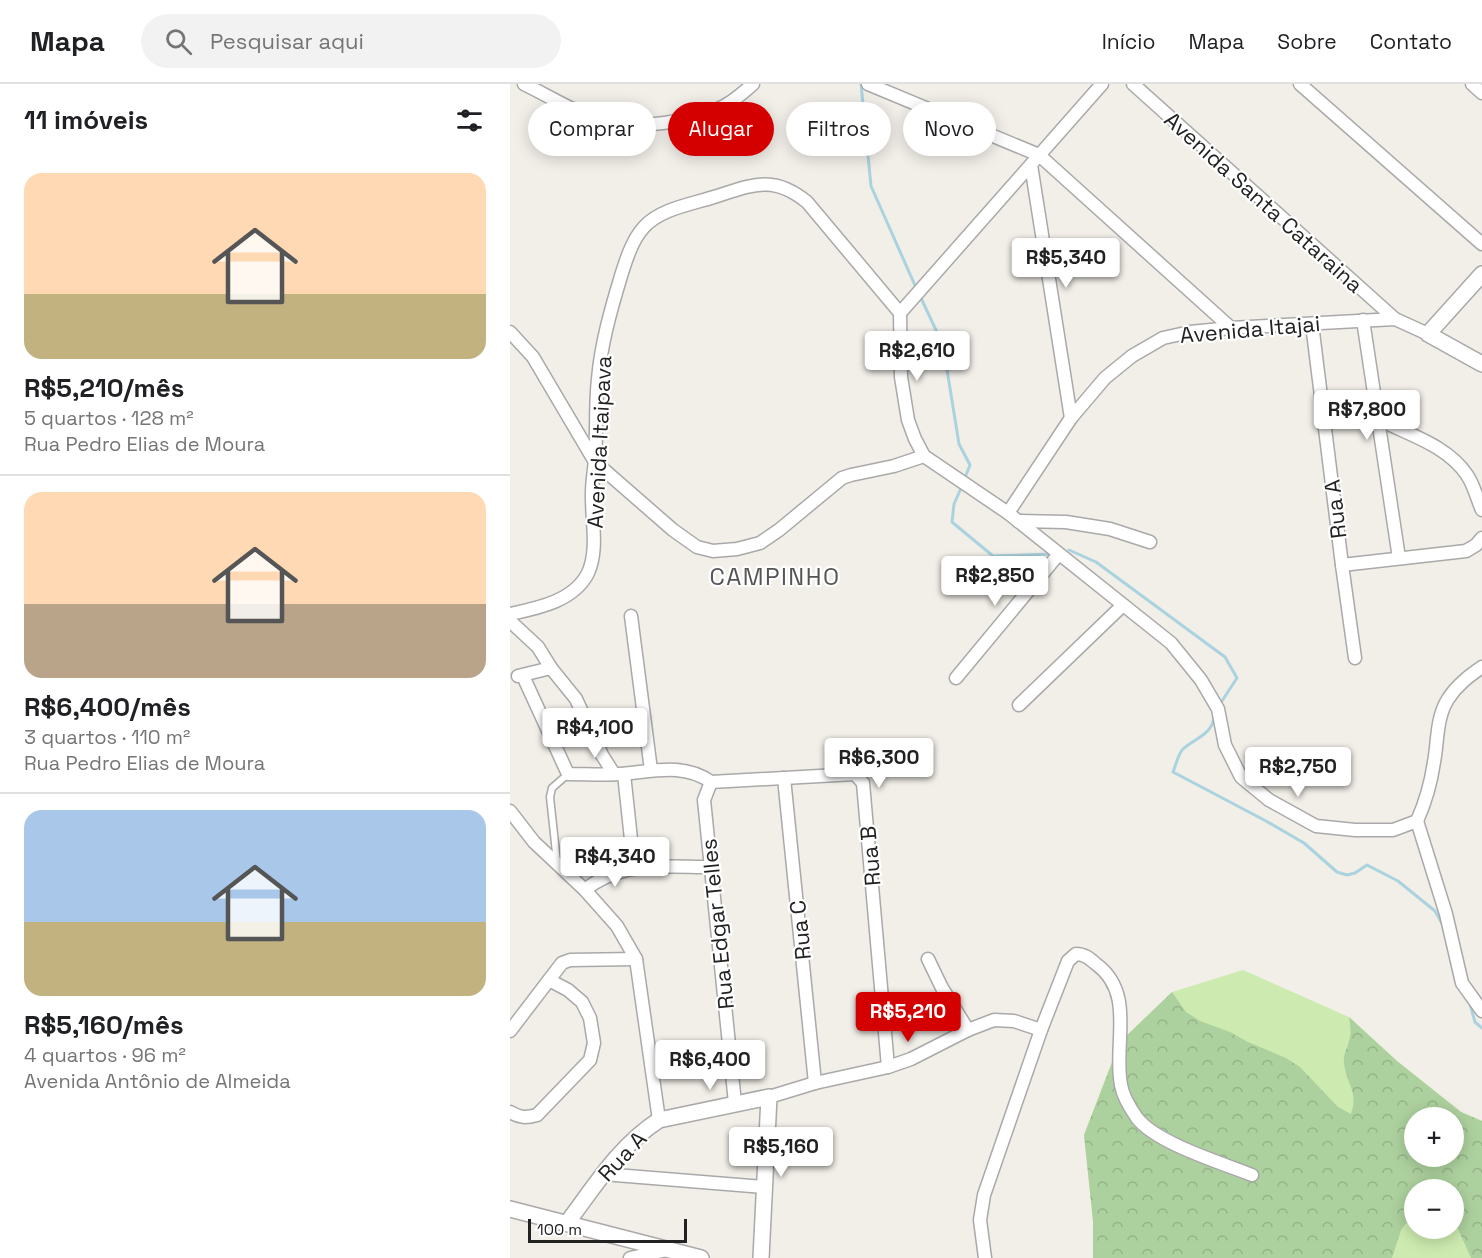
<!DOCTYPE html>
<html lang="pt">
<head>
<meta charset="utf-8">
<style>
  body { margin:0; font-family:"Space Grotesk",sans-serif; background:#f2f2f2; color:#202124; height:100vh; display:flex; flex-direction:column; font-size:22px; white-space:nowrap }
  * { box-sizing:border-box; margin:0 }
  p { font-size:20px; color:#757577 }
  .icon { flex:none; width:33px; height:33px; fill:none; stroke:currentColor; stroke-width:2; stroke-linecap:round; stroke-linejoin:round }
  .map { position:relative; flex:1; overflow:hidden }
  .side { display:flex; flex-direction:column; background:#fff; width:510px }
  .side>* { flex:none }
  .banner { position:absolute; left:18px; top:18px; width:570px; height:54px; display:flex; gap:12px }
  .fabs { position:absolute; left:894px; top:1023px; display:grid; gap:12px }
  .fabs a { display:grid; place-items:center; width:60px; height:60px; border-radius:50%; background:#fff; box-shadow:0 3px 15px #0003; font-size:30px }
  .scale { position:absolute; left:18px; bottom:15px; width:159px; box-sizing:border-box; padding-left:6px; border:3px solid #222; border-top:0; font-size:16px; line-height:21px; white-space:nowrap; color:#222; -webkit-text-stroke:4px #fff; paint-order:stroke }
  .price { position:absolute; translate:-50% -51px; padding:0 14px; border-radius:6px; background:#fff; color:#222; font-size:20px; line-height:39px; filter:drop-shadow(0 2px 3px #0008) }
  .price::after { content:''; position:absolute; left:50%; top:36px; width:18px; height:14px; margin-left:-9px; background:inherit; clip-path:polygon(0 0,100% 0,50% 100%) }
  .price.on { background:#d40000; color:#fff }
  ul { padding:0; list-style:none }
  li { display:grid; align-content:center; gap:12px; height:318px; padding:0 24px }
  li+li { border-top:2px solid #e0e0e0 }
  li span { display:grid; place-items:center; height:186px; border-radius:18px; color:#555 }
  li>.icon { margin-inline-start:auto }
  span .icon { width:108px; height:108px; fill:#fffc; stroke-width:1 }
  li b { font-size:26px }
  h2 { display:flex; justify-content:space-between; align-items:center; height:72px; padding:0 24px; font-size:26px }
  .pill { padding:0 21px; border-radius:27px; background:#fff; box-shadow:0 3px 15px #0003; font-size:21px; line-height:54px }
  .pill.on { background:#d40000; color:#fff }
  header { display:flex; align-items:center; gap:36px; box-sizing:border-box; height:84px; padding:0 30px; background:#fff; border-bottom:2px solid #e0e0e0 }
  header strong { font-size:28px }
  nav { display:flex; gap:33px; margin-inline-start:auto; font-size:21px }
  .search { width:420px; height:54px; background:#f2f2f2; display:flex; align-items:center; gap:15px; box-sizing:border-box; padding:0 21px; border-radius:33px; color:#757577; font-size:22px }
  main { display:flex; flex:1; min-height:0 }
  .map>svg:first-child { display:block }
  .grass { fill:#cdebb0; fill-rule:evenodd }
  .forest { fill:url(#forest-crowns); fill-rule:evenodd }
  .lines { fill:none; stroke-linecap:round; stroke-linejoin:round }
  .stream { stroke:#aad3df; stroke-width:3 }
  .service-casing { stroke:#a9a9a9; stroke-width:9 }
  .minor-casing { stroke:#a9a9a9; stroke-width:15 }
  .tertiary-casing { stroke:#a9a9a9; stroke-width:18 }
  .service { stroke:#fff; stroke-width:6 }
  .minor { stroke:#fff; stroke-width:12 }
  .tertiary { stroke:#fff; stroke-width:15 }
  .labels { text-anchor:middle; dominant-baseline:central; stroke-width:4.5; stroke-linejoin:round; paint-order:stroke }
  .street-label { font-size:22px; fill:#222; stroke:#fff }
  .neighbourhood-label { font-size:24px; letter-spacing:1.5px; fill:#555; stroke:#fff }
</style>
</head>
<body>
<header>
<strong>Mapa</strong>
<div class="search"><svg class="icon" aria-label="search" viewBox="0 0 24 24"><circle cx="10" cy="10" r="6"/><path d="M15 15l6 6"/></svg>Pesquisar aqui</div>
<nav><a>Início</a><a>Mapa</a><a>Sobre</a><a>Contato</a></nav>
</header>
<main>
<section class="side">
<h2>11 imóveis<svg class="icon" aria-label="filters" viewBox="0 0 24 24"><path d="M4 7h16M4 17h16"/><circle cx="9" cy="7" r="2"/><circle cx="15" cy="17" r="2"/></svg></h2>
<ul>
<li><span style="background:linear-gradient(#ffd9b3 65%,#c2b280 0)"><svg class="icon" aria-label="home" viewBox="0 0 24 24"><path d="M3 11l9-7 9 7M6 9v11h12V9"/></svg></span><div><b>R$5,210/mês</b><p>5 quartos · 128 m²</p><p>Rua Pedro Elias de Moura</p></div></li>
<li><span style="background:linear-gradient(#ffd9b3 60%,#b9a48a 0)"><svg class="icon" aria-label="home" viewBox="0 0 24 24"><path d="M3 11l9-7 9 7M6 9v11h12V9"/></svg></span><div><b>R$6,400/mês</b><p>3 quartos · 110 m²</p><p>Rua Pedro Elias de Moura</p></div></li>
<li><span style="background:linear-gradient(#a9c7e8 60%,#c2b280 0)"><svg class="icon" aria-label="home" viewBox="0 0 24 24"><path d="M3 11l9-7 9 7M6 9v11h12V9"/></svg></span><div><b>R$5,160/mês</b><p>4 quartos · 96 m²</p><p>Avenida Antônio de Almeida</p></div></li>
</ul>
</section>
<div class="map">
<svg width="972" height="1174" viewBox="0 0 972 1174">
  <defs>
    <pattern id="forest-crowns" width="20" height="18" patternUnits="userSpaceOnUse" patternTransform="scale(1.5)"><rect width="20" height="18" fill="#add19e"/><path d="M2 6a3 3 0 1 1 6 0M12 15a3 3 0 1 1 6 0" fill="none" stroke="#95b388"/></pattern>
  </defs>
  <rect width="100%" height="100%" fill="#f2efe9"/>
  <path class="grass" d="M 733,886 L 839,933 L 887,977 L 951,1028 L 972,1037 L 972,1174 L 583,1174 L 583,1137 L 574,1051 L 609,959 L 662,908 ZM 904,1034 L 944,1034 L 944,1072 L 904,1072 ZM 904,1106 L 944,1106 L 944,1144 L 904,1144 Z"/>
  <path class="forest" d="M 662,908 L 676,928 L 690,937 L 720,948 L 738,958 L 776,974 L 790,983 L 828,1023 L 841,1030 C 849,1007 836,1000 834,979 C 833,969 837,966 839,957 C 842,949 840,941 839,933 L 887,977 L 951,1028 L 972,1037 L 972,1174 L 961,1174 L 944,1136 L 944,1106 L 904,1106 L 904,1129 L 891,1146 L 882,1174 L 583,1174 L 583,1137 L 574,1051 L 610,958 ZM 904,1034 L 944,1034 L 944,1072 L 904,1072 Z"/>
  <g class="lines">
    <g class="stream">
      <path d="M 351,0 L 361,102 L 407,206"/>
      <path d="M 410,212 L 433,261 L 449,360 L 460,381 L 454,396"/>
      <path d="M 452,402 L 444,420 L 442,438 L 483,472 L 541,470"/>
      <path d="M 559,466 L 586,478 L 715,573 L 727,594 L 710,620"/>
      <path d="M 704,634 C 701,651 685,654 673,665 C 668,670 666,681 663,688 L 756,737 L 794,759 L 827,788 L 837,791 L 845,789 L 857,781 L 888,797 L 925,827 L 934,843"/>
      <path d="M 960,920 L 965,938 L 972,944"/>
    </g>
    <defs>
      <path id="service" d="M 47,778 L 40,713 L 42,704 L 58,690"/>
      <g id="minor">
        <path d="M 14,0 C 41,13 68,31 98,38 C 129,45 181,38 210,24 C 222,19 234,8 243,0"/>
        <path d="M 358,0 L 529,71 L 721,244"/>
        <path d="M 623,0 L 885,235"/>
        <path d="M 790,0 L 972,160"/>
        <path d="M 962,0 L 972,9"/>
        <path d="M 521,81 L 561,334"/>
        <path d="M 390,229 L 592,0"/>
        <path d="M 853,236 L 889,474"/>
        <path d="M 802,240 L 832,481 L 845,574"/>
        <path d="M 0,248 L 23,273 L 85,378 L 163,446 L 187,463 L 203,467 L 227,465 L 250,459 L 269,446 L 332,394 L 341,391 L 384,382 L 414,372"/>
        <path d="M 870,336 C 900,351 938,362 957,391 C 964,401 967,415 972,426"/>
        <path d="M 498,429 L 561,334 L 595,294 L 622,272 L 653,254 L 680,248 L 721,244 L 885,235 L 918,250"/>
        <path d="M 508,437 L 556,438 L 600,445 L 640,458"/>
        <path d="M 832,481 L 956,467 L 966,461 L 972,454"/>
        <path d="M 0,530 C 28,524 64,517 78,489 C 89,465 81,434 82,408 C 82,398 84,387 85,376 C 87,349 85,322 88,295 C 91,260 101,225 111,192 C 116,176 122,156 134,143 C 150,125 182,120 204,113 C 242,101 263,90 297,118 L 390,229 L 391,293 L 398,336 L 405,355 L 414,372 L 498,429 L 661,559 L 691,596 L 708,625 L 715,661 L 731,693 L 759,716 L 806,742 L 845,746 L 883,746 L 907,737"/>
        <path d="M 121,532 L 141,686"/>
        <path d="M 0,537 L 28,563 L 41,584 L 66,615 L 92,671 L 104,690"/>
        <path d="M 8,592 L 41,584"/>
        <path d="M 13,592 L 58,690 C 75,690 93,691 110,690 C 141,688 173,678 201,698 L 345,690 L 353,699 L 378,983"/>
        <path d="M 446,594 L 548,471"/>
        <path d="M 509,621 L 613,521"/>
        <path d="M 114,690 L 124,783"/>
        <path d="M 274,694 L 305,999"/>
        <path d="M 201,698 L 194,716 L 225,1019"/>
        <path d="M 0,727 L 24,758 L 75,806 L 107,842 L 126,875 L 149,1036"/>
        <path d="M 907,737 L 936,830 L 952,899 L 972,927"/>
        <path d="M 907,737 C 916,717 921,699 924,678 C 928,657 926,634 938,615 C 947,601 959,592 972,583"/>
        <path d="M 75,806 C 111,776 158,783 201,783"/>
        <path d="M 418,875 L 432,904 L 458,946"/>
        <path d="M 0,947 L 52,879 L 60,876 L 126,875"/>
        <path d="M 259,1013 L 305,999 L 378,983 L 401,975 L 458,946 L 484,936 L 504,937 L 531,946"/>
        <path d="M 0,1028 C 10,1034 16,1034 27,1031 L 80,976 L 84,959 L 80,934 L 72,918 L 58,906 L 39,896"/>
        <path d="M 93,1090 L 254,1103"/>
        <path d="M 120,1174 L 157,1166"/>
        <path d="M 475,1174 L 470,1136 L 474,1111 L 531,946 L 558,877 L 566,870 C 575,870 580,875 586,880 C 626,909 603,960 611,1001 C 613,1013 620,1024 627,1034 C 646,1059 712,1079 742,1091"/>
      </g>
      <g id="tertiary">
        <path d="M 972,190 L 918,250 L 972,280"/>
        <path d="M 0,1125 L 191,1174"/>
        <path d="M 57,1139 C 85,1102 109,1062 149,1036 L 259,1013 L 251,1174"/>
      </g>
    </defs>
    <use href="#service" class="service-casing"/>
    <use href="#minor" class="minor-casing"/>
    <use href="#tertiary" class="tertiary-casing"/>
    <use href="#service" class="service"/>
    <use href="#minor" class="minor"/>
    <use href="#tertiary" class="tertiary"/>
  </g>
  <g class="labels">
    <g class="street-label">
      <text transform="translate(754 118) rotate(42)">Avenida Santa Cataraina</text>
      <text transform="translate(740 245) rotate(-5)">Avenida Itajai</text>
      <text transform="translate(89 358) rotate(-87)">Avenida Itaipava</text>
      <text transform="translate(825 425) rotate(-97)">Rua A</text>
      <text transform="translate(360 772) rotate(-95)">Rua B</text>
      <text transform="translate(207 840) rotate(-96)">Rua Edgar Telles</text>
      <text transform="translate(290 846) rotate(-96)">Rua C</text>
      <text transform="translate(112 1072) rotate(-47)">Rua A</text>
    </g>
    <g class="neighbourhood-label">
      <text x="265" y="492">CAMPINHO</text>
    </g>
  </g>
</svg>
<div class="fabs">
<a>+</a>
<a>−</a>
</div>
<div class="scale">100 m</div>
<b class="price" style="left:556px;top:205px">R$5,340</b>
<b class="price" style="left:407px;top:298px">R$2,610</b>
<b class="price" style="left:857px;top:357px">R$7,800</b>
<b class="price" style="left:485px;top:523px">R$2,850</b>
<b class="price" style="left:85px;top:675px">R$4,100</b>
<b class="price" style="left:369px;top:705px">R$6,300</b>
<b class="price" style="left:788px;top:714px">R$2,750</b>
<b class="price" style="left:105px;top:804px">R$4,340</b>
<b class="price on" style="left:398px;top:959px">R$5,210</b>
<b class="price" style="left:200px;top:1007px">R$6,400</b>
<b class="price" style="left:271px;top:1094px">R$5,160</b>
<div class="banner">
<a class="pill">Comprar</a>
<a class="pill on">Alugar</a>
<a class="pill">Filtros</a>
<a class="pill">Novo</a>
</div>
</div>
</main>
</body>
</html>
